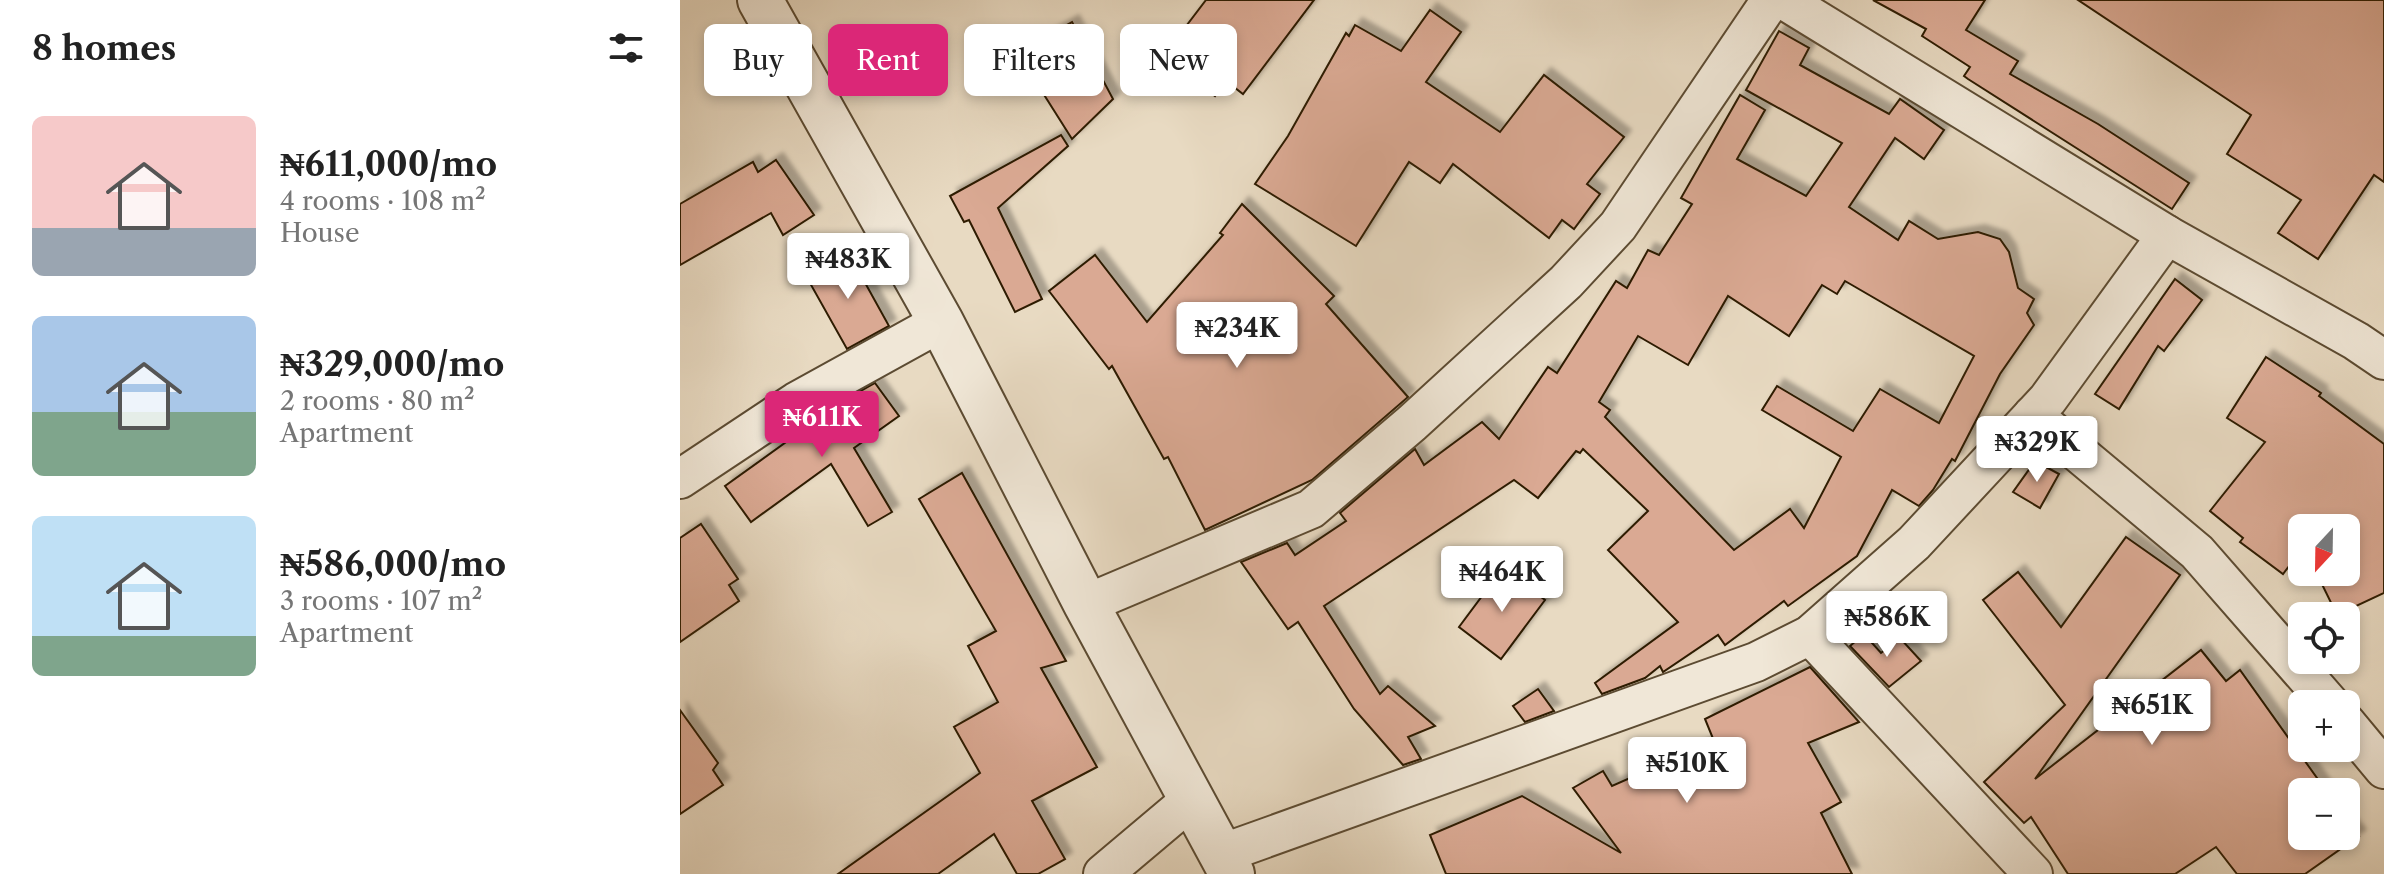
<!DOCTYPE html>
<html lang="en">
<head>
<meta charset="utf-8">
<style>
  body { margin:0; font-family:"Libre Caslon Text",serif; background:#f2f2f2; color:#222; height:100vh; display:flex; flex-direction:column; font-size:30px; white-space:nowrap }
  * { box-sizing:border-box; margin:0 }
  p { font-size:26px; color:#767676 }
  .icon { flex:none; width:44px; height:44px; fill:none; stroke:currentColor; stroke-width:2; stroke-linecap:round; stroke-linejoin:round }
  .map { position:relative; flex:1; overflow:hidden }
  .details { display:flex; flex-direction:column; background:#fff; width:680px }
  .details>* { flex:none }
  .banner { position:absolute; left:24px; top:24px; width:760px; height:72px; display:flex; gap:16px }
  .needle { width:52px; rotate:202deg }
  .controls { position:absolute; left:1608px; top:514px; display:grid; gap:16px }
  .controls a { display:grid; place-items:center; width:72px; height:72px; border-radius:12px; background:#fff; box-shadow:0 4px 12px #0003; font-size:40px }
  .price { position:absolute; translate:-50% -68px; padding:0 18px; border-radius:8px; background:#fff; color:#222; font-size:26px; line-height:52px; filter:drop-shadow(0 2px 4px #0008) }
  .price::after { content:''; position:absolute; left:50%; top:48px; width:24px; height:18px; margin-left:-12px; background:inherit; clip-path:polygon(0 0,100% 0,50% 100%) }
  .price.current { background:#db2777; color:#fff }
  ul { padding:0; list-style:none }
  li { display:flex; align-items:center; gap:24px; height:200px; padding:0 32px }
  li span { display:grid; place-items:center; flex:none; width:224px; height:160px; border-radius:12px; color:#555 }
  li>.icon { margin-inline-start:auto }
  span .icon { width:96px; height:96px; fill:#fffc; stroke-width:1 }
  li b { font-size:34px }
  h2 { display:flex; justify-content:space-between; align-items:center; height:96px; padding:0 32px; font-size:34px }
  .tag { padding:0 28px; border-radius:12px; background:#fff; box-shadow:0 4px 12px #0003; font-size:28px; line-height:72px }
  .tag.current { background:#db2777; color:#fff }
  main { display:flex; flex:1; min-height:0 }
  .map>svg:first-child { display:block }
  .building { fill:#daa993; stroke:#2d1b02; stroke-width:2; fill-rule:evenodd; filter:url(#shadow) }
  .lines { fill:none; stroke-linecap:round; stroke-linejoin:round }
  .minor-casing { stroke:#5c4b32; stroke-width:42 }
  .tertiary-casing { stroke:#5c4b32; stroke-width:48 }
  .minor { stroke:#f0e7d7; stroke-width:38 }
  .tertiary { stroke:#f0e7d7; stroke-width:44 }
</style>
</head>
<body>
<main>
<section class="details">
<h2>8 homes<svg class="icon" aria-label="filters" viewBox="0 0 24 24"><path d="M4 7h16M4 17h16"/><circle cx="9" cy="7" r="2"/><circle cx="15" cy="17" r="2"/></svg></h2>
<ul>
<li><span style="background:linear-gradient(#f6c9c9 70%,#9aa5b1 0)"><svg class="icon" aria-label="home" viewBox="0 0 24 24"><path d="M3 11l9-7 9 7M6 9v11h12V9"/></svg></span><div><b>₦611,000/mo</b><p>4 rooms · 108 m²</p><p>House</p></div></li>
<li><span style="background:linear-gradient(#a9c7e8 60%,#7fa58c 0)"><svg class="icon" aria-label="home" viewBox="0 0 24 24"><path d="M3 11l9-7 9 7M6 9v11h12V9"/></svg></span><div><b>₦329,000/mo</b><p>2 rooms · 80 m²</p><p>Apartment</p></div></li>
<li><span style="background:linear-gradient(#bfe0f5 75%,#7fa58c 0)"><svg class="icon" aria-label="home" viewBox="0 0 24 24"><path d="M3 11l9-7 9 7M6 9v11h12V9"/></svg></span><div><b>₦586,000/mo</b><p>3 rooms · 107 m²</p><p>Apartment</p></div></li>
</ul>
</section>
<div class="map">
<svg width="1704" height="874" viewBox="0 0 1704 874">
  <defs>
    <filter id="shadow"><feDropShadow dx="7" dy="-7" stdDeviation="2" flood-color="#0004"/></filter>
  </defs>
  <rect width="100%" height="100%" fill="#e8dac2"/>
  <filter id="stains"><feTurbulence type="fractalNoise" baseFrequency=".0025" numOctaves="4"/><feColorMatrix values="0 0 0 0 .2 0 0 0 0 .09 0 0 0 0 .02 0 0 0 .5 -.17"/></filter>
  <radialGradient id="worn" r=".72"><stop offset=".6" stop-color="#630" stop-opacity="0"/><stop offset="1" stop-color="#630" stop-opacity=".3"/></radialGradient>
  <g class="building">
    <path d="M 526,0 L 634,0 L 563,94 L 546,81 L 535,96 L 499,69 L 510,54 L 494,42 Z"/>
    <path d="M 1193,0 L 1305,0 L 1286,30 L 1338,61 L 1330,74 L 1418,124 L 1509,183 L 1492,209 L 1288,79 L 1284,76 L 1290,67 L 1242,36 L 1246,29 Z"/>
    <path d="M 1398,0 L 1704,0 L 1704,182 L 1694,175 L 1638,259 L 1598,233 L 1621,200 L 1547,154 L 1571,115 Z"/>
    <path d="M 750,10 L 781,32 L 746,82 L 820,132 L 864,75 L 944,137 L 907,184 L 920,194 L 894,229 L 882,220 L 869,238 L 773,164 L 760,183 L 729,162 L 676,246 L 575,184 L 608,136 L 666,33 L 669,36 L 675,25 L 721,51 Z"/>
    <path d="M 392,22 L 433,99 L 392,139 L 337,52 Z"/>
    <path d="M 1099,31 L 1129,48 L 1120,65 L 1209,114 L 1220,99 L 1264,130 L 1244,159 L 1215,138 L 1169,207 L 1218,240 L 1229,221 L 1258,239 L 1298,232 L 1320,239 L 1329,252 L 1338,288 L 1354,299 L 1347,313 L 1354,325 L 1320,374 L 1275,461 L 1272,459 L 1253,490 L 1239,506 L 1212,490 L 1177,556 L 1108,606 L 1104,601 L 1045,645 L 1038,635 L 983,672 L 980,666 L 965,678 L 922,694 L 915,683 L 998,622 L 928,550 L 968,511 L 903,449 L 900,453 L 896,451 L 858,498 L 834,480 L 644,606 L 700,694 L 708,686 L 755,726 L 728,737 L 741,759 L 723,765 L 674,709 L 618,622 L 608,629 L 561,562 L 607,543 L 615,555 L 666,521 L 660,513 L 735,449 L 744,465 L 802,422 L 819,439 L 868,367 L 877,373 L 936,281 L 947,288 L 968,250 L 979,255 L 1012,204 L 1001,198 L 1060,95 L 1085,110 L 1057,159 L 1126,196 L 1162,143 L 1066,90 ZM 1165,281 L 1294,356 L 1259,423 L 1200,389 L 1173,431 L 1097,386 L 1082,410 L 1161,457 L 1124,528 L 1110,509 L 1054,550 L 925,417 L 930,410 L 919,402 L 958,336 L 1008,365 L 1048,296 L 1109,336 L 1142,285 L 1157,294 Z"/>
    <path d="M 381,135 L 388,146 L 318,208 L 362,299 L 335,312 L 289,220 L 284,222 L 270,196 Z"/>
    <path d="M 96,160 L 134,215 L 103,235 L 91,213 L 0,265 L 0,204 L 73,162 L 78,172 Z"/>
    <path d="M 562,204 L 654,296 L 646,304 L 728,397 L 632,480 L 525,530 L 488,457 L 484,459 L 432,366 L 429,369 L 369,291 L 415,255 L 467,322 L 543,235 L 540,233 Z"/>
    <path d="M 168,252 L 209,326 L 167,349 L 126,276 Z"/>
    <path d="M 1495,279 L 1522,300 L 1484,351 L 1478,346 L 1439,409 L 1415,394 Z"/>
    <path d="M 1586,357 L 1641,393 L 1639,396 L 1704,444 L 1704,593 L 1657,615 L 1636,572 L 1666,572 L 1666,528 L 1622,528 L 1622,549 L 1603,574 L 1560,542 L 1563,538 L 1530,511 L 1585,442 L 1547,418 Z"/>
    <path d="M 195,383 L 219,416 L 174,448 L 212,512 L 188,526 L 151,464 L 71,522 L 45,486 L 163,401 Z"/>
    <path d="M 1355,461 L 1379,474 L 1360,508 L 1333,492 Z"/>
    <path d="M 282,473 L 386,661 L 361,668 L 417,767 L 352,801 L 385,859 L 358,874 L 337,874 L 314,834 L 258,874 L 158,874 L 300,773 L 274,727 L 318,702 L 288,646 L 316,631 L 239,499 Z"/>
    <path d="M 21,524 L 58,579 L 49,585 L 59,601 L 0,642 L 0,538 Z"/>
    <path d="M 1446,537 L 1500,575 L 1355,779 L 1521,650 L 1546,681 L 1560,670 L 1647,792 L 1622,792 L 1622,836 L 1666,836 L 1666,821 L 1679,836 L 1625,874 L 1557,874 L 1536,847 L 1495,874 L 1388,874 L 1351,817 L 1344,823 L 1304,782 L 1385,705 L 1303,600 L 1338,572 L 1381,627 Z"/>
    <path d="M 823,568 L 865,600 L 821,659 L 779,627 Z"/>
    <path d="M 1184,634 L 1201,653 L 1220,638 L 1241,661 L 1209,687 L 1170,646 Z"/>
    <path d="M 1130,667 L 1179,722 L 1128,743 L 1161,802 L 1141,813 L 1172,874 L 766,874 L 750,835 L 842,796 L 941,853 L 893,788 L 923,771 L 932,786 L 1034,741 L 1025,719 Z"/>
    <path d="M 858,689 L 874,711 L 845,722 L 833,706 Z"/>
    <path d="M 0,710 L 38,763 L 33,770 L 43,785 L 0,814 Z"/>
  </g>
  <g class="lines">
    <defs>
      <g id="minor">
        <path d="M 1104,0 L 1487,235 L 1676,341 L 1704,360"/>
        <path d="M 1353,415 L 1517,552 L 1650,704"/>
        <path d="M 0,479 L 116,402 L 261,322"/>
        <path d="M 406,604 L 631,509 L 732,423 L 886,282 L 938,226 L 1091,0"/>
        <path d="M 1130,635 L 1353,874"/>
        <path d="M 1666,723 L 1704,769"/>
        <path d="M 541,854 L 1076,662 L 1130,635 L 1234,543 L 1368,399 L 1487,235"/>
        <path d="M 423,874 L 512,799"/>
      </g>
      <path id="tertiary" d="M 80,0 L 261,322 L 406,604 L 552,874"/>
    </defs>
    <use href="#minor" class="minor-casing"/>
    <use href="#tertiary" class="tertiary-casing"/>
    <use href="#minor" class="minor"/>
    <use href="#tertiary" class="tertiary"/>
  </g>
  <rect width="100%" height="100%" filter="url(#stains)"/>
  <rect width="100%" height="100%" fill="url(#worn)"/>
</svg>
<div class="controls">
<a><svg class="needle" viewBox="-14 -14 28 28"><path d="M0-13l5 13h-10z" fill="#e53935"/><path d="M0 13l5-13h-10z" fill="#767676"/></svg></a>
<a><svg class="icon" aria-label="locate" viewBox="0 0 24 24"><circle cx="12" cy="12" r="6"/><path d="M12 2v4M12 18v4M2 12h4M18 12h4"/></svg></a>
<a>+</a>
<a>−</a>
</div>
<b class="price" style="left:168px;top:301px">₦483K</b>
<b class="price" style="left:557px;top:370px">₦234K</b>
<b class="price current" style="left:142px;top:459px">₦611K</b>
<b class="price" style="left:1357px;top:484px">₦329K</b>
<b class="price" style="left:822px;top:614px">₦464K</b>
<b class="price" style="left:1207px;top:659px">₦586K</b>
<b class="price" style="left:1472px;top:747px">₦651K</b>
<b class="price" style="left:1007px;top:805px">₦510K</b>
<div class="banner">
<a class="tag">Buy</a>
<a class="tag current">Rent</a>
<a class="tag">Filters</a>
<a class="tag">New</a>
</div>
</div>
</main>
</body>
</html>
